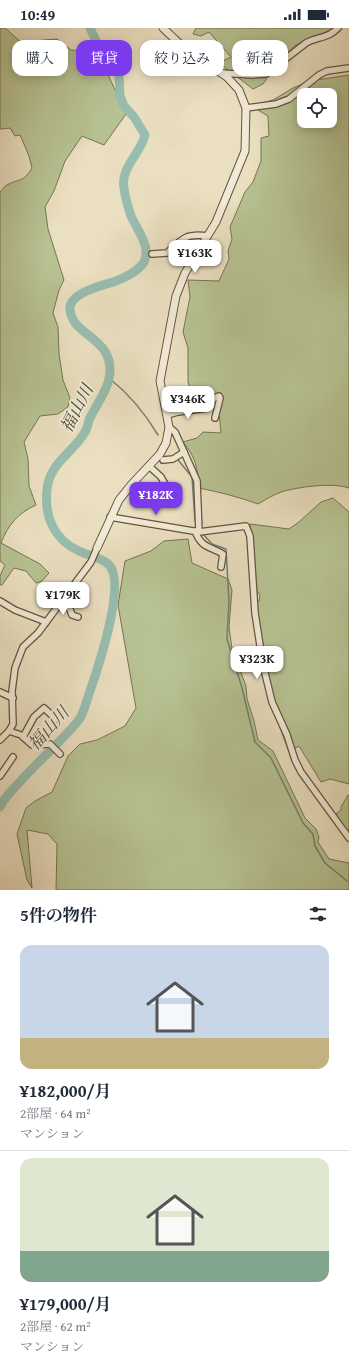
<!DOCTYPE html>
<html lang="ja">
<head>
<meta charset="utf-8">
<style>
  body { margin:0; font-family:"Gentium Book Plus","Noto Serif JP",serif; background:#f6f6f7; color:#1f2937; height:100vh; display:flex; flex-direction:column; font-size:15px; white-space:nowrap }
  * { box-sizing:border-box; margin:0 }
  p { font-size:13px; color:#747a83 }
  .icon { flex:none; width:22px; height:22px; fill:none; stroke:currentColor; stroke-width:2; stroke-linecap:round; stroke-linejoin:round }
  .map { position:relative; height:862px; overflow:hidden }
  .drawer { display:flex; flex-direction:column; background:#fff; flex:1 }
  .drawer>* { flex:none }
  .banner { position:absolute; left:12px; top:12px; width:325px; height:36px; display:flex; gap:8px }
  .fabs { position:absolute; left:297px; top:60px; display:grid; gap:8px }
  .fabs a { display:grid; place-items:center; width:40px; height:40px; border-radius:8px; background:#fff; box-shadow:0 2px 10px #0003; font-size:20px }
  .price { position:absolute; translate:-50% -34px; padding:0 9px; border-radius:8px; background:#fff; color:#222; font-size:13px; line-height:26px; filter:drop-shadow(0 1px 2px #0008) }
  .price::after { content:''; position:absolute; left:50%; top:24px; width:12px; height:9px; margin-left:-6px; background:inherit; clip-path:polygon(0 0,100% 0,50% 100%) }
  .price.current { background:#7c3aed; color:#fff }
  ul { padding:0; list-style:none }
  li { display:grid; align-content:center; gap:8px; height:212px; padding:0 20px }
  li+li { border-top:1px solid #e0e1e3 }
  li span { display:grid; place-items:center; height:124px; border-radius:12px; color:#555 }
  li>.icon { margin-inline-start:auto }
  span .icon { width:72px; height:72px; fill:#fffc; stroke-width:1 }
  li b { font-size:17px }
  h2 { display:flex; justify-content:space-between; align-items:center; height:48px; padding:0 20px; font-size:17px }
  .pill { padding:0 14px; border-radius:12px; background:#fff; box-shadow:0 2px 10px #0003; font-size:14px; line-height:36px }
  .pill.current { background:#7c3aed; color:#fff }
  .status { display:flex; justify-content:space-between; align-items:center; height:28px; padding:0 20px; background:#fff; direction:ltr }
  .status svg { height:11px; fill:currentColor }
  .map>svg:first-child { display:block }
  .green { fill:#b7c292; stroke:#777452; fill-rule:evenodd }
  .lines { fill:none; stroke-linecap:round; stroke-linejoin:round }
  .stream { stroke:#718170; stroke-width:1.5 }
  .river { stroke:#98bdae; stroke-width:9 }
  .minor-casing { stroke:#64553e; stroke-width:8 }
  .tertiary-casing { stroke:#64553e; stroke-width:9 }
  .minor { stroke:#f1ead6; stroke-width:5.5 }
  .tertiary { stroke:#f1ead6; stroke-width:7 }
  .labels { text-anchor:middle; dominant-baseline:central; stroke-width:4; stroke-linejoin:round; paint-order:stroke }
  .water-label { font-size:17px; font-style:italic; fill:#4f4c39; stroke:#f1ead6 }
</style>
</head>
<body>
<div class="status"><b>10:49</b><svg viewBox="0 0 49 12"><path d="M0 12V9h3v3zM5 12V6h3v6zM10 12V3h3v9zM15 12V0h3v12zM26 1h20v11H26zM47 4h2v5h-2z"/></svg></div>
<div class="map">
<svg width="349" height="862" viewBox="0 0 349 862">
  <rect width="100%" height="100%" fill="#eadfc0"/>
  <filter id="stains"><feTurbulence type="fractalNoise" baseFrequency=".005" numOctaves="4"/><feColorMatrix values="0 0 0 0 .2 0 0 0 0 .09 0 0 0 0 .02 0 0 0 .5 -.17"/></filter>
  <radialGradient id="worn" r=".72"><stop offset=".6" stop-color="#630" stop-opacity="0"/><stop offset="1" stop-color="#630" stop-opacity=".3"/></radialGradient>
  <g class="green">
    <path d="M 0,0 L 5,0 L 21,14 L 57,11 L 71,22 L 85,23 L 105,40 L 126,86 L 104,117 L 82,108 L 65,133 L 54,163 L 45,179 L 48,201 L 64,252 L 59,262 L 53,285 L 58,299 L 59,326 L 63,352 L 70,370 L 68,379 L 58,386 L 40,388 L 24,414 L 28,431 L 29,458 L 36,477 C 18,485 8,497 1,515 L 40,536 L 49,545 L 42,553 L 36,555 L 26,543 L 14,540 L 2,557 L 0,557 L 0,548 L 5,537 L 0,533 L 0,164 C 2,162 4,158 7,157 C 19,150 23,155 32,140 L 29,128 L 20,107 L 15,108 L 10,100 L 0,101 Z"/>
    <path d="M 196,0 L 341,0 L 333,5 L 311,11 L 296,17 L 277,35 L 263,56 L 253,61 L 219,35 L 231,29 L 209,4 L 201,8 L 193,6 Z"/>
    <path d="M 349,47 L 349,460 C 333,454 297,459 281,464 C 273,467 265,472 258,476 C 239,469 219,464 199,460 C 198,442 196,429 183,414 L 197,410 L 203,404 L 221,405 L 218,375 L 204,377 L 202,361 L 191,362 L 188,354 L 188,320 L 183,304 L 190,269 L 188,252 L 219,253 L 229,231 L 228,223 L 232,211 L 230,199 L 245,164 L 253,154 L 261,133 L 261,110 L 269,108 L 268,88 L 253,79 L 259,76 L 273,72 L 293,60 L 310,53 ZM 304,67 L 330,67 L 330,93 L 304,93 Z"/>
    <path d="M 333,470 L 349,484 L 349,756 L 330,751 L 321,754 L 299,718 L 289,724 L 276,689 L 253,574 L 259,573 L 260,567 L 254,559 L 250,496 L 289,501 L 299,494 L 321,474 Z"/>
    <path d="M 188,511 L 192,535 L 228,551 L 232,562 L 229,599 L 232,621 L 246,658 L 247,671 L 254,693 L 258,712 L 273,723 L 305,790 L 316,801 L 319,809 L 318,814 L 329,831 L 349,835 L 349,862 L 56,862 L 57,816 L 48,806 L 27,802 L 32,860 L 27,852 L 17,806 L 26,780 L 35,773 L 52,764 L 68,728 L 80,716 L 97,712 L 125,698 L 136,680 L 118,577 L 125,533 L 151,523 L 164,513 Z"/>
    <path d="M 348,767 L 349,767 L 349,813 L 336,786 L 341,782 L 341,779 Z"/>
  </g>
  <g class="lines">
    <g class="stream">
      <path d="M 109,350 C 129,366 145,385 158,407"/>
      <path d="M 178,432 L 192,449 L 195,493"/>
      <path d="M 203,506 L 212,516 L 226,521 L 229,573 L 227,611 L 242,660 L 255,714 L 271,730 L 303,795 L 313,806 L 315,818 L 325,835 L 347,853"/>
    </g>
    <path class="river" d="M 0,779 C 4,770 11,763 18,756 C 37,734 60,715 78,693 C 84,686 86,674 89,666 C 97,643 127,555 109,537 C 101,529 89,528 79,523 C 54,512 44,488 47,462 C 49,435 73,425 85,404 C 87,401 88,396 89,392 C 95,379 106,365 109,351 C 117,309 73,310 70,282 C 68,264 105,257 116,253 C 124,250 135,244 141,238 C 155,223 137,202 131,188 C 128,179 125,169 124,160 C 120,140 141,125 145,107 L 134,89 L 124,78 L 120,68 L 119,48 L 114,38 L 99,19 L 90,0"/>
    <defs>
      <g id="minor">
        <path d="M 221,45 L 252,47 L 266,46 L 306,15 C 317,9 329,10 338,0"/>
        <path d="M 246,80 L 276,76 L 289,71 L 319,47 L 327,43 L 349,40"/>
        <path d="M 152,226 L 167,225 C 182,210 187,205 208,208"/>
        <path d="M 167,387 L 178,384 L 208,380 L 214,370 L 219,368 L 220,370 L 215,390"/>
        <path d="M 169,399 L 175,404 L 197,453 L 199,504"/>
        <path d="M 163,432 L 173,431 L 184,424"/>
        <path d="M 149,438 L 161,449 L 166,458"/>
        <path d="M 110,489 L 199,504 L 246,498 L 250,508 L 255,585 L 263,637 L 272,674 L 287,707 L 295,732 L 301,744 L 349,810"/>
        <path d="M 195,503 C 202,521 210,518 223,526 L 221,539"/>
        <path d="M 65,568 L 72,587 L 78,589"/>
        <path d="M 0,573 L 15,582 L 46,594"/>
        <path d="M 0,664 L 13,670"/>
        <path d="M 9,703 L 21,707 L 32,717 L 50,716 L 60,726"/>
        <path d="M 23,709 L 34,689 L 44,680 L 56,691"/>
        <path d="M 0,712 L 9,703 L 13,696 L 12,663 L 15,640 L 23,619 L 38,605 L 91,534 L 97,520"/>
        <path d="M 0,748 L 13,729"/>
      </g>
      <path id="tertiary" d="M 97,520 L 119,472 L 131,457 L 160,426 L 166,415 L 169,399 L 160,353 L 176,268 L 185,245 L 216,194 L 245,123 L 246,80 L 239,62 L 227,49 L 182,18 L 163,0"/>
    </defs>
    <use href="#minor" class="minor-casing"/>
    <use href="#tertiary" class="tertiary-casing"/>
    <use href="#minor" class="minor"/>
    <use href="#tertiary" class="tertiary"/>
  </g>
  <g class="labels">
    <g class="water-label">
      <text transform="translate(76 380) rotate(-63)">福山川</text>
      <text transform="translate(48 700) rotate(-48)">福山川</text>
    </g>
  </g>
  <rect width="100%" height="100%" filter="url(#stains)"/>
  <rect width="100%" height="100%" fill="url(#worn)"/>
</svg>
<div class="fabs">
<a><svg class="icon" aria-label="locate" viewBox="0 0 24 24"><circle cx="12" cy="12" r="6"/><path d="M12 2v4M12 18v4M2 12h4M18 12h4"/></svg></a>
</div>
<b class="price" style="left:195px;top:246px">¥163K</b>
<b class="price" style="left:188px;top:392px">¥346K</b>
<b class="price current" style="left:156px;top:488px">¥182K</b>
<b class="price" style="left:63px;top:588px">¥179K</b>
<b class="price" style="left:257px;top:652px">¥323K</b>
<div class="banner">
<a class="pill">購入</a>
<a class="pill current">賃貸</a>
<a class="pill">絞り込み</a>
<a class="pill">新着</a>
</div>
</div>
<section class="drawer">
<h2>5件の物件<svg class="icon" aria-label="filters" viewBox="0 0 24 24"><path d="M4 7h16M4 17h16"/><circle cx="9" cy="7" r="2"/><circle cx="15" cy="17" r="2"/></svg></h2>
<ul>
<li><span style="background:linear-gradient(#c9d6e8 75%,#c2b280 0)"><svg class="icon" aria-label="home" viewBox="0 0 24 24"><path d="M3 11l9-7 9 7M6 9v11h12V9"/></svg></span><div><b>¥182,000/月</b><p>2部屋 · 64 m²</p><p>マンション</p></div></li>
<li><span style="background:linear-gradient(#dfe7d0 75%,#7fa58c 0)"><svg class="icon" aria-label="home" viewBox="0 0 24 24"><path d="M3 11l9-7 9 7M6 9v11h12V9"/></svg></span><div><b>¥179,000/月</b><p>2部屋 · 62 m²</p><p>マンション</p></div></li>
</ul>
</section>
</body>
</html>
